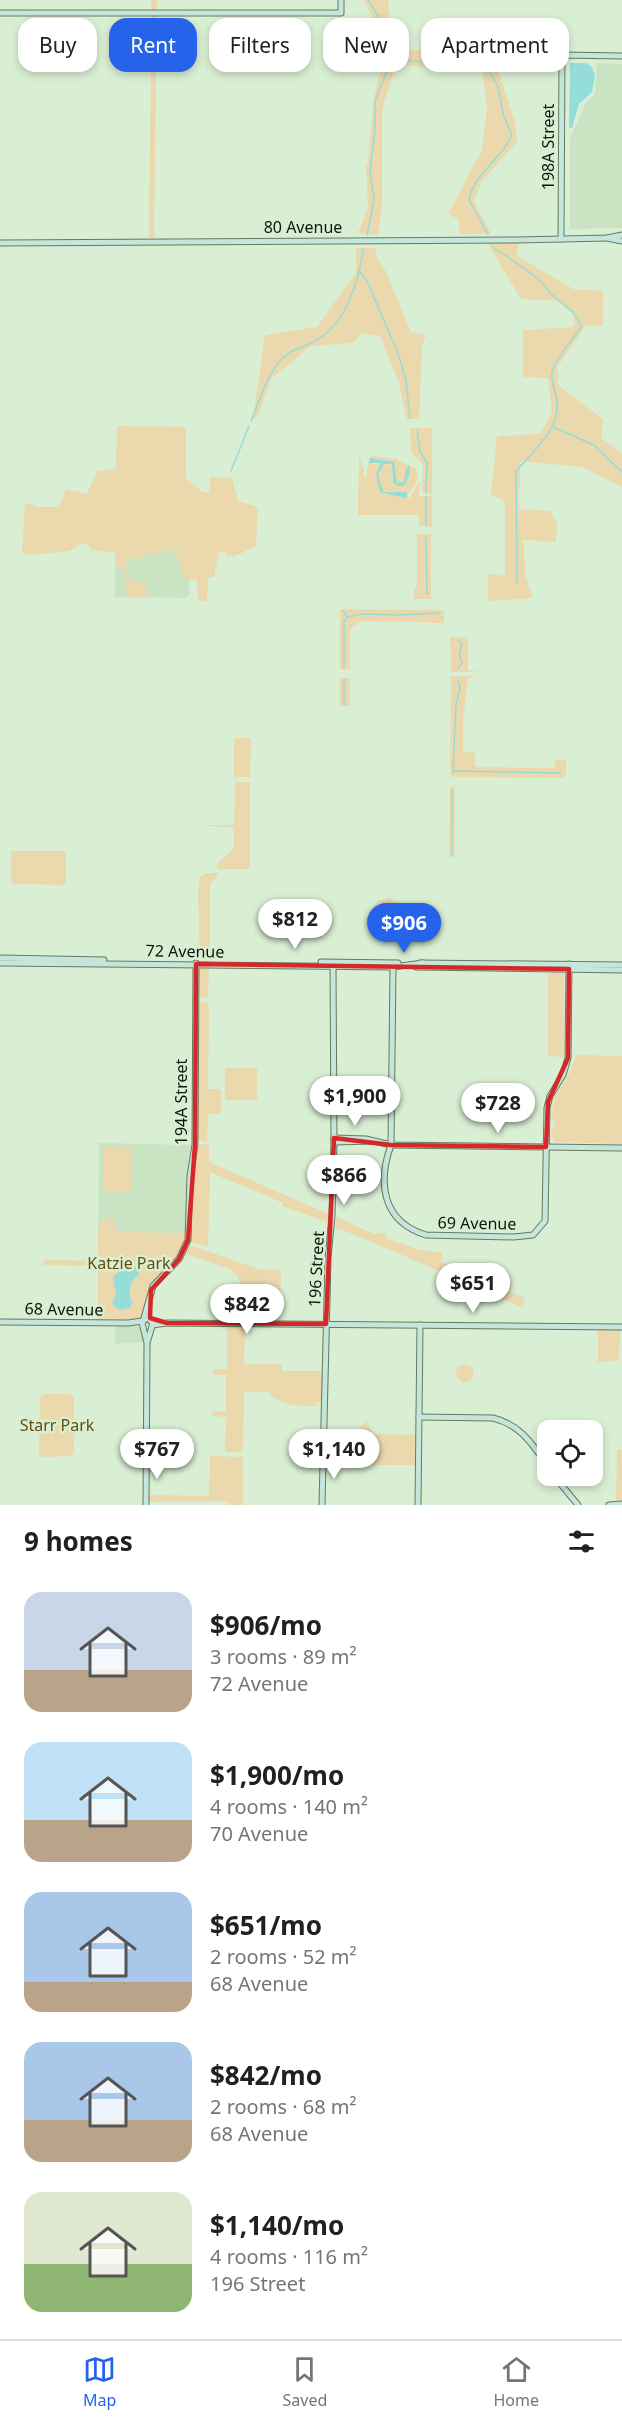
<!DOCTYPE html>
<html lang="en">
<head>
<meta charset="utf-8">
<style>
  body { margin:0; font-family:"Noto Sans",sans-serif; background:#f6f6f6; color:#202124; height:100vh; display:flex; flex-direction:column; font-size:22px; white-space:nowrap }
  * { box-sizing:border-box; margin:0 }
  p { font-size:20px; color:#757577 }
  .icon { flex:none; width:33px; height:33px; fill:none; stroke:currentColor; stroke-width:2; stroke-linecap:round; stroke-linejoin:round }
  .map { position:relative; height:1505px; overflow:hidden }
  .panel { display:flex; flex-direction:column; background:#fff; flex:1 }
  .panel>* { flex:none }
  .banner { position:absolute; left:18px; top:18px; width:586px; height:54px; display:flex; gap:12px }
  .tools { position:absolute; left:537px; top:1420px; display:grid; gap:12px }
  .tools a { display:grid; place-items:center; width:66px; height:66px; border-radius:12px; background:#fff; box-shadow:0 3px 9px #0003; font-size:30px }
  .price { position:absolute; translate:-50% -51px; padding:0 14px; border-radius:21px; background:#fff; color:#222; font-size:20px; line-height:39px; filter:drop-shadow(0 2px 3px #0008) }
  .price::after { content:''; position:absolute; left:50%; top:36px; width:18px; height:14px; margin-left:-9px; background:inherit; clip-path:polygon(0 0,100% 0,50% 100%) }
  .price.active { background:#2563eb; color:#fff }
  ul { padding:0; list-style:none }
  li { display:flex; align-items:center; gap:18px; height:150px; padding:0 24px }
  li span { display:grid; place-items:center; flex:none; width:168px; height:120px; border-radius:18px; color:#555 }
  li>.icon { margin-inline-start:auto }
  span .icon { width:72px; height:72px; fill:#fffc; stroke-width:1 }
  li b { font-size:26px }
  h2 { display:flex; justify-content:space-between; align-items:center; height:72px; padding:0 24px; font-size:26px }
  .pill { padding:0 21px; border-radius:18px; background:#fff; box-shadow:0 3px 9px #0003; font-size:21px; line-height:54px }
  .pill.active { background:#2563eb; color:#fff }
  .menu { display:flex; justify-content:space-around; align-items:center; height:84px; border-top:2px solid #e0e0e0; background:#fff; font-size:16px; color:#757577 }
  .menu a { display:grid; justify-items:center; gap:3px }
  .menu .active { color:#2563eb }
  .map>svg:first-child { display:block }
  .built { fill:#cae4c3 }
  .green { fill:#ebd8ad }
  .water { fill:#94ddd8 }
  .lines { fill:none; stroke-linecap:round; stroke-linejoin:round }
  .stream { stroke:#94ddd8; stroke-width:1.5 }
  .secondary-casing { stroke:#667960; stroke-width:7 }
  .secondary { stroke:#c5e6da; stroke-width:5 }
  .marked { fill:none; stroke:#d62828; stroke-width:4.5; stroke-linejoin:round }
  .labels { text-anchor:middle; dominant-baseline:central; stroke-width:5; stroke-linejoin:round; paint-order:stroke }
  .street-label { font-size:16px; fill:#0f160c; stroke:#d9efd3 }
  .park-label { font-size:16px; fill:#654e10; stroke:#d9efd3 }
</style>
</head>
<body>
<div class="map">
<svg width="622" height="1505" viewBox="0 0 622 1505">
  <rect width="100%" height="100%" fill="#d9efd3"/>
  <g class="built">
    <path d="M 597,63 L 622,64 L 622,228 L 570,229 L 570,138 L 586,103 L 595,94 Z"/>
    <path d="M 116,523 L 188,523 L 189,595 L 186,598 L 115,597 Z"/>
    <path d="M 99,1143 L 191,1145 L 192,1150 L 186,1182 L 187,1233 L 98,1232 Z"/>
    <path d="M 133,1325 L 142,1327 L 145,1342 L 115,1344 L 115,1327 Z"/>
  </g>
  <g class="green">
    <path d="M 151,0 L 157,0 L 154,238 L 149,238 L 151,61 L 145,52 L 151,48 L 148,39 L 151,31 Z"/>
    <path d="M 364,0 L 388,0 L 391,24 L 397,27 L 409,50 L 441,51 L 443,57 L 494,58 L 515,122 L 517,142 L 481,182 L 474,201 L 491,234 L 460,234 L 458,219 L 448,214 L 482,150 L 487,110 L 483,72 L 396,64 L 382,110 L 382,204 L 378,235 L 358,233 L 368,208 L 366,163 L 368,162 L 374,96 L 382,66 L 379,31 Z"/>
    <path d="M 518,243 L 517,256 L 573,289 L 603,291 L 603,326 L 586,325 L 558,366 L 558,385 L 603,419 L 601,438 L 622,453 L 622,487 L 583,467 L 520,461 L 519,509 L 551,511 L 557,524 L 556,542 L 523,540 L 526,578 L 533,598 L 488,601 L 488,574 L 505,576 L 505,501 L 491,495 L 497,436 L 540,434 L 552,412 L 548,378 L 523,377 L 523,330 L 574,327 L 573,314 L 557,301 L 521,299 L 488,244 Z"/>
    <path d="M 356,248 L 377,248 L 375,254 L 385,270 L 411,332 L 426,335 L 422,345 L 419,419 L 407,419 L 398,380 L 380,336 L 361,333 L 353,343 L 311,346 L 271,379 L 257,418 L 253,419 L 265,335 L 317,327 L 356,273 Z"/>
    <path d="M 117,426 L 186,427 L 186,478 L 202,492 L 209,493 L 211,477 L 232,478 L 238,501 L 258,507 L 256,546 C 245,549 240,558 227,556 L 224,551 L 219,552 L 214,577 L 208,578 L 207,602 L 198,600 L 197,579 L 190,580 L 181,576 L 181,568 L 183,567 L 180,566 L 176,551 L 185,548 L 165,552 L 164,547 L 175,546 L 161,547 L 163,547 L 162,552 L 144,554 L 144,536 L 143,557 L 125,560 L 128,577 L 126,578 L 122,567 L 116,568 L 115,553 L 92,550 L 87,544 L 83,543 L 69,551 L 29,555 L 22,553 L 25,505 L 28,503 L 37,507 L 59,507 L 66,489 L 87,494 L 97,471 L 116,469 Z"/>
    <path d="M 410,428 L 432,428 L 432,494 L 422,492 L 423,465 L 411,451 Z"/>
    <path d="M 373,456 L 396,459 L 408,465 L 404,482 L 401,484 L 395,481 L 394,462 L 370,458 L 369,460 L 370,457 Z"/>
    <path d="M 359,457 L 364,470 L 363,476 L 366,477 L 369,460 L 373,464 L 381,463 L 376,475 L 380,492 L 404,498 L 408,496 L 409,499 L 420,481 L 419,496 L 432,496 L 432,527 L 419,526 L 419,515 L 358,515 Z"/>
    <path d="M 384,464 L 393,465 L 392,477 L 398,486 L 403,486 C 408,483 411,471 409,465 L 416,468 L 418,479 L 408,495 L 382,490 L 378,475 Z"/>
    <path d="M 417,534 L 431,534 L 431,599 L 414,599 L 414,587 L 417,587 Z"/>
    <path d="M 133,577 L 135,584 L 145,581 L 147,598 L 125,597 L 125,579 L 128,579 L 130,581 L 129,578 Z"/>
    <path d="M 342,609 L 441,610 L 444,611 L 444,623 L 428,623 L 426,621 L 426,622 L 361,621 L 350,629 L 350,669 L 340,669 L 340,611 Z"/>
    <path d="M 450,637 L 468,637 L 468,670 L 479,672 L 449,672 L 451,670 Z"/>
    <path d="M 449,676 L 479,676 L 468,678 L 463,721 L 463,752 L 475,753 L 475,767 L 554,768 L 555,760 L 566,760 L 566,775 L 563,778 L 452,777 L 450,774 L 451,678 Z"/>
    <rect x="340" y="678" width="10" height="28"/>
    <path d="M 234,738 L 251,738 L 250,777 L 234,777 Z"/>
    <path d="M 235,782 L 250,782 L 250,869 L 217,869 L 217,864 L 234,848 L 234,828 L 200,825 L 234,825 Z"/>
    <path d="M 452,786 L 455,786 L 455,858 L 449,855 L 450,789 Z"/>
    <path d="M 11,851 L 66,851 L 66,883 L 63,885 L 13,884 L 11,881 Z"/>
    <path d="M 207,873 L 219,873 L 210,885 L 210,958 L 203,958 L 200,953 L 198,892 L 200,877 Z"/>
    <path d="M 412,895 L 413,924 L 377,925 L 377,901 L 390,898 L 393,901 L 398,901 L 399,907 L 412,907 Z"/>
    <path d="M 202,967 L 209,967 L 208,998 L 205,999 L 199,996 L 199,971 Z"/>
    <path d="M 551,972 L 563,973 L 564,975 L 564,1057 L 548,1056 L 548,975 Z"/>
    <path d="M 201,1002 L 208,1003 L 209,1010 L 208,1089 L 221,1089 L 221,1114 L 208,1114 L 207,1142 L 197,1139 L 198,1006 Z"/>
    <path d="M 576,1055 L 622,1056 L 622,1144 L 555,1142 C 548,1134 554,1129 555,1121 L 551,1118 L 555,1096 L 570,1072 Z"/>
    <rect x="225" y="1068" width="32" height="32"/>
    <path d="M 200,1144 L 209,1144 L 209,1162 L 331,1215 L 330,1223 L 282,1206 L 283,1203 L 210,1172 L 208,1247 L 193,1243 L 191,1239 L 192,1177 L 197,1147 Z"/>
    <rect x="104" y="1147" width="27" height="45"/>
    <path d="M 108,1217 L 115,1221 L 115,1232 L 187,1233 L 182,1250 L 150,1287 L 142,1318 L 138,1320 L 98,1319 L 98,1266 L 43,1265 L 44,1260 L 98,1261 L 98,1232 L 102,1232 L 99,1231 L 99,1223 Z"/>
    <path d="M 336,1217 L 374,1234 L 385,1232 L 386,1238 L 420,1250 L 442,1252 L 441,1262 L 452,1267 L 453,1265 L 524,1298 L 523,1308 L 484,1290 L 475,1289 L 475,1286 L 343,1230 L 338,1228 L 335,1232 Z"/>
    <path d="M 193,1246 L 258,1269 L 280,1270 L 281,1275 L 280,1321 L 237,1321 C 233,1304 248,1282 232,1270 L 186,1254 L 189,1247 Z"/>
    <path d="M 232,1326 L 245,1327 L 244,1364 L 282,1364 L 282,1371 L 322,1371 L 322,1402 L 317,1402 L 316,1406 C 299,1406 278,1406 268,1392 L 244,1392 L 243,1452 L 225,1452 L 226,1417 L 212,1416 L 212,1412 L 226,1411 L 226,1375 L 213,1375 L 213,1370 L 227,1369 L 227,1327 Z"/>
    <path d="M 598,1330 L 620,1330 L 619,1361 L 598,1362 Z"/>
    <circle cx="465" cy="1373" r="9"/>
    <path d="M 44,1394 L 70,1394 L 74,1396 L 74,1453 L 71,1456 L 42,1457 L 39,1454 L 40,1397 Z"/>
    <path d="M 366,1421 L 373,1434 L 414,1435 L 414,1421 L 416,1465 L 362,1465 L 363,1448 L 368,1440 L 358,1431 Z"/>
    <path d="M 617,1450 L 622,1450 L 622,1501 L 616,1500 Z"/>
    <path d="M 210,1456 L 243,1457 L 243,1505 L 229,1505 L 228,1501 L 148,1502 L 148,1495 L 209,1496 Z"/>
  </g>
  <g class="water">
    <path d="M 570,63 L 586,63 L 592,67 L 595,76 L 592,92 L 579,104 L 572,128 L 569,128 Z"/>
    <path d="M 370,458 L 394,462 L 397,483 L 404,482 L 406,469 L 409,465 C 411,470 408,483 403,486 L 397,486 L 393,482 L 392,464 L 384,464 L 378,475 L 383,491 C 391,494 400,490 407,493 L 407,497 L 404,498 L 380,492 L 376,474 L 381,463 L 369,463 Z"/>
    <path d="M 128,1264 L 138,1269 L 139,1275 C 129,1281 128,1293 132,1303 L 130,1308 L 119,1310 L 112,1304 L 116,1294 L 113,1277 Z"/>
  </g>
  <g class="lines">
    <g class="stream">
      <path d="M 394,53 L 410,61 L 472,63 L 482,66 L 490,73 L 498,87 L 504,117 L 512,135 C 502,159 474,173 469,200 L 488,234"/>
      <path d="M 367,235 L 374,200 L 370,170 L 375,132 L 375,101 L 394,53 L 390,35 L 368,0"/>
      <path d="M 493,247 C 509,258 526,268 540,281 C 544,284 546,288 549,292 C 561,304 576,309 581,327 C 573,341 558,354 553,369 C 549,379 556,391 557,401 C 560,430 533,451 516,471 L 517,582"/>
      <path d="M 359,271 L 366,279 L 399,356 L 406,381 L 410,418"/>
      <path d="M 251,421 C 259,401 266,379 279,362 C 288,350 302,348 315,341 C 346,325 359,281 363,249"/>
      <path d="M 553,427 L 594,445 L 622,472"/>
      <path d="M 417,431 L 420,452 L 427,463 L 426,492"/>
      <path d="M 231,471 L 249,426"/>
      <path d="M 426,498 L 426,525"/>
      <path d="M 426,537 L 427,594"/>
      <path d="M 343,611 L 347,616"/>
      <path d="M 347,617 L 362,614 L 397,615 L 440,613"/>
      <path d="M 344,668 L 344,622 L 347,617"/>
      <path d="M 458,669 L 462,662 L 459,654 L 462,644 L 459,640"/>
      <path d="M 344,705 L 344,679"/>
      <path d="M 454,771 L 561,773"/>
      <path d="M 453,773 L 456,704 L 460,689 L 458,679"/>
      <path d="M 452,856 L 452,790"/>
    </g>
    <defs>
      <g id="secondary">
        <path d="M 0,13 L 341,13 L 341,0"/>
        <path d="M 607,238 L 622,241"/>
        <path d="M 561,239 L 562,55 L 622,56"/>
        <path d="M 0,243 L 517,240 L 607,238 L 622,235"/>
        <path d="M 0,958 L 104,960"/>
        <path d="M 321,962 L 398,963"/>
        <path d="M 0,963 L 394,967"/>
        <path d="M 420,963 L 622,965"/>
        <path d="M 423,963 L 393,967 L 391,1145 C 377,1184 383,1222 426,1235 L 514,1237 L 533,1235 L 545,1221 L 547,1108 L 550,1096 L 563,1075 L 568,1058 L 569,964"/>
        <path d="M 416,967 L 622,970"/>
        <path d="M 334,1138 L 366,1139 L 391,1145 L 622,1148"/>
        <path d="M 334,1142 L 371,1141"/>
        <path d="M 144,1318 L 153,1286 L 179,1259 L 188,1240 L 190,1176 L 195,1145 L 196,963"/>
        <path d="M 0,1322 L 128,1323 L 142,1321"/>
        <path d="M 152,1325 L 167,1323 L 622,1327"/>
        <path d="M 419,1417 L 493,1418 C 521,1425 532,1444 548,1466"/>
        <path d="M 554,1476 L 578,1505"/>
        <path d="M 146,1505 L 147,1343 L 142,1323 L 147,1317 L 153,1323 L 147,1343"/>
        <path d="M 322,1505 L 328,1258 L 332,1216 L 334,1142 L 333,964"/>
        <path d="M 418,1505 L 420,1325"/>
        <path d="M 609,1505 L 622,1504"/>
      </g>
    </defs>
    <use href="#secondary" class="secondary-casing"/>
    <use href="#secondary" class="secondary"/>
  </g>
  <path class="marked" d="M 196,964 L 569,969 L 568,1058 L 548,1102 L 546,1147 L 391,1145 L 334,1138 L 326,1324 L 167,1323 L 150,1318 L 151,1290 L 179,1259 L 188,1240 L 195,1145 Z"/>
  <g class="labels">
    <g class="street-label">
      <text transform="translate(548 147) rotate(-90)">198A Street</text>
      <text x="303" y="227">80 Avenue</text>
      <text transform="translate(185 951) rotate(1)">72 Avenue</text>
      <text transform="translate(181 1102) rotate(-90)">194A Street</text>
      <text transform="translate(477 1223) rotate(1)">69 Avenue</text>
      <text transform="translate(316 1269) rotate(-87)">196 Street</text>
      <text transform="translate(64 1309) rotate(1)">68 Avenue</text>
    </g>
    <g class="park-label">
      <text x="129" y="1263">Katzie Park</text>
      <text x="57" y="1425">Starr Park</text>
    </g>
  </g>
</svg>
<div class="tools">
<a><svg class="icon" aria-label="locate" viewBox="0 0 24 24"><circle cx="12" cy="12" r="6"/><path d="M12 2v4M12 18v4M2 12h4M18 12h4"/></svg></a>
</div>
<b class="price" style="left:295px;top:950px">$812</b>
<b class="price active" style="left:404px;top:954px">$906</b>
<b class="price" style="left:355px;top:1127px">$1,900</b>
<b class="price" style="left:498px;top:1134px">$728</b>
<b class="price" style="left:344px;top:1206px">$866</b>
<b class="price" style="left:473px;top:1314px">$651</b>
<b class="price" style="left:247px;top:1335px">$842</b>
<b class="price" style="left:157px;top:1480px">$767</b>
<b class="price" style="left:334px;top:1480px">$1,140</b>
<div class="banner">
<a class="pill">Buy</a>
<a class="pill active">Rent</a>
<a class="pill">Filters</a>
<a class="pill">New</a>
<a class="pill">Apartment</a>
</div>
</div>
<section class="panel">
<h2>9 homes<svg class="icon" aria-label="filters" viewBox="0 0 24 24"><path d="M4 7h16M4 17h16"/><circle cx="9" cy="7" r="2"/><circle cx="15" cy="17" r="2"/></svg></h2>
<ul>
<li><span style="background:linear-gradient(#c9d6e8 65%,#b9a48a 0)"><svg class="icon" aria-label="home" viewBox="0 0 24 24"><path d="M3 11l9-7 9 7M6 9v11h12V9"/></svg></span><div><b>$906/mo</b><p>3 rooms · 89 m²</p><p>72 Avenue</p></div></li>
<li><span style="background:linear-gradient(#bfe0f5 65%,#b9a48a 0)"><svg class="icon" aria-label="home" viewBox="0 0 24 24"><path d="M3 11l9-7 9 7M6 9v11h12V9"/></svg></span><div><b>$1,900/mo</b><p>4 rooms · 140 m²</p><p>70 Avenue</p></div></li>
<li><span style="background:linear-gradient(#a9c7e8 75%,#b9a48a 0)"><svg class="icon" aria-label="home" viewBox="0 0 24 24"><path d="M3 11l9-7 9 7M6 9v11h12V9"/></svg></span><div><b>$651/mo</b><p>2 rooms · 52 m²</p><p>68 Avenue</p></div></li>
<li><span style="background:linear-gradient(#a9c7e8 65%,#b9a48a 0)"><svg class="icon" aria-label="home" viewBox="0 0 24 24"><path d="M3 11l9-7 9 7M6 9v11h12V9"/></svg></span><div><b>$842/mo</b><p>2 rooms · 68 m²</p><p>68 Avenue</p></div></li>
<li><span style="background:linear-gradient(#dfe7d0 60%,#8fb573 0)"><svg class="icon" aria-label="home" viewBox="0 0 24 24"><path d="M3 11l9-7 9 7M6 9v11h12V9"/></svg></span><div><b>$1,140/mo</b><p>4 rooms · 116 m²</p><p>196 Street</p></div></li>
</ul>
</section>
<nav class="menu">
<a class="active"><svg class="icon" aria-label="map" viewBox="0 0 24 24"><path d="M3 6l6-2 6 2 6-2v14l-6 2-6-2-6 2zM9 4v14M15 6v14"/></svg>Map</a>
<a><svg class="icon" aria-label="saved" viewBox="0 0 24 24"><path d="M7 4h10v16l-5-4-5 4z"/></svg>Saved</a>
<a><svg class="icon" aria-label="home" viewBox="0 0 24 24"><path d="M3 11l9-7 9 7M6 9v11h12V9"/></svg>Home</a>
</nav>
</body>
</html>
